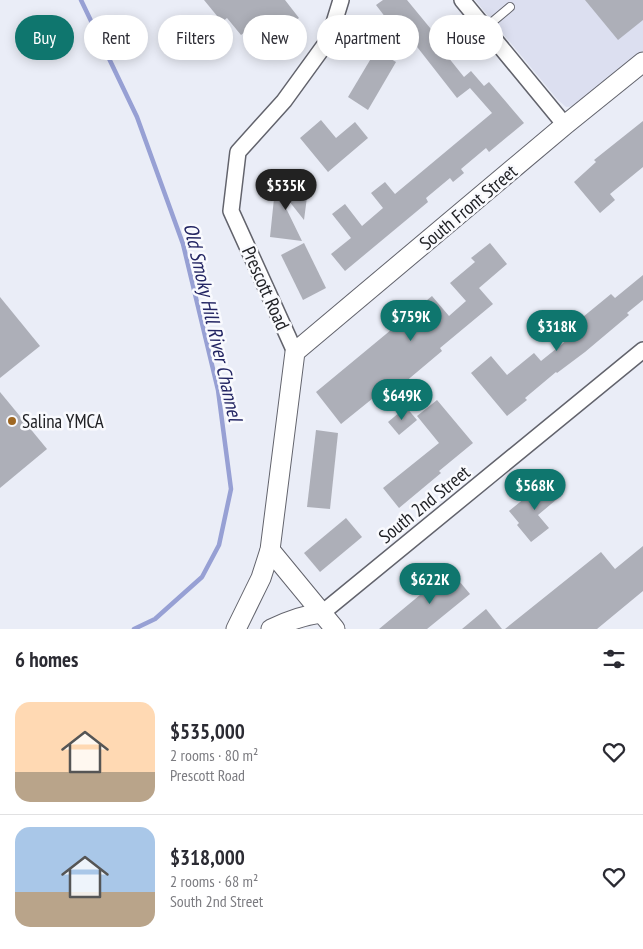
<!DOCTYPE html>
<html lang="en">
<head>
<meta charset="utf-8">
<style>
  body { margin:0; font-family:"PT Sans Narrow",sans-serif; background:#f2f2f3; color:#2b2b33; height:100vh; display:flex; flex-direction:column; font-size:19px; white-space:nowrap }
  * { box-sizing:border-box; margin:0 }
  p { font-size:16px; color:#7c7c81 }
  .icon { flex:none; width:28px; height:28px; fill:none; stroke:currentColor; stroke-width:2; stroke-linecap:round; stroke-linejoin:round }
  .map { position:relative; height:629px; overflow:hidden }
  .details { display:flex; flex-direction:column; background:#fff; flex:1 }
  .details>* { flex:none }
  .banner { position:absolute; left:15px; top:15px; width:614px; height:45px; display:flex; gap:10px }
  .price { position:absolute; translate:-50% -42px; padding:0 11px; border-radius:18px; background:#0f766e; color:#fff; font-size:16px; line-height:32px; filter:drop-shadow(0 1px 2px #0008) }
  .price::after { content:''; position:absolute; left:50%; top:30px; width:15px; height:11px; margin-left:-8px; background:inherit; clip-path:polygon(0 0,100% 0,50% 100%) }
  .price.active { background:#222; color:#fff }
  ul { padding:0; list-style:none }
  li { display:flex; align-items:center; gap:15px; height:125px; padding:0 15px }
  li+li { border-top:1px solid #e1e1e2 }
  li span { display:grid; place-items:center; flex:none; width:140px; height:100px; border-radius:15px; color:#555 }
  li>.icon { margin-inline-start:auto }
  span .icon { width:60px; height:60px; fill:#fffc; stroke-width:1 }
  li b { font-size:21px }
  h2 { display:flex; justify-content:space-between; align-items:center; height:60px; padding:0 15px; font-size:21px }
  .pill { padding:0 18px; border-radius:22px; background:#fff; box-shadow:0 2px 12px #0003; font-size:18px; line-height:45px }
  .pill.active { background:#0f766e; color:#fff }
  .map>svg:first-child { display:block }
  .built { fill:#dcdff0 }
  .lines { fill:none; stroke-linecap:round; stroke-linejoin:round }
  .stream { stroke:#97a0d4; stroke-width:4.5 }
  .building { fill:#adafb8 }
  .service-casing { stroke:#62636c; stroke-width:10 }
  .minor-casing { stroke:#62636c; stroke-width:18 }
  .tertiary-casing { stroke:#62636c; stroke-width:21 }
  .service { stroke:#fff; stroke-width:8 }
  .minor { stroke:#fff; stroke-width:15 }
  .tertiary { stroke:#fff; stroke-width:19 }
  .poi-dot { fill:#9f6823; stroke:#f9fafe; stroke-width:2 }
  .labels { text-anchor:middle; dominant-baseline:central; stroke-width:5; stroke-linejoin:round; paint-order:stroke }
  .street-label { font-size:19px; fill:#202125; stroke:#f9fafe }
  .poi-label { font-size:19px; fill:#202125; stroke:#f9fafe; text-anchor:start }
  .water-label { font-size:20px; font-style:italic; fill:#222462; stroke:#f9fafe }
</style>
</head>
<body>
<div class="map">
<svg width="643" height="629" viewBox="0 0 643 629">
  <rect width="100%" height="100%" fill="#eaedf7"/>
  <path class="built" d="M 475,0 L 643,0 L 643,51 L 575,106 L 566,107 L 557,99 Z"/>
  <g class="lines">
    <path class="stream" d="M 81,0 L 137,117 L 183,244 L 218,390 L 231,489 L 219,545 L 202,577 L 155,619 L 134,629"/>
  </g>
  <g class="building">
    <path d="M 204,0 L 285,0 L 299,18 L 290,24 L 298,35 L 284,45 L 269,26 L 265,30 L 258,22 L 241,35 L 227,18 L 222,22 Z"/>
    <path d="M 383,0 L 407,0 L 440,40 L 442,38 L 454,53 L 448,57 L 464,77 L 471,71 L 484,86 L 489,82 L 524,123 L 489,152 L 486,148 L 461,169 L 464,173 L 453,182 L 450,178 L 426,198 L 428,202 L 345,271 L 331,254 L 351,238 L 332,214 L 345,204 L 362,226 L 383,208 L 371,193 L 385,182 L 395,194 L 492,113 L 470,88 L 457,98 L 407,34 L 402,38 L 389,22 L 376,5 Z"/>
    <path d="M 585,0 L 643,0 L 643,20 L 618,40 Z"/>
    <path d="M 376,50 L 396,62 L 368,110 L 348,97 Z"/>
    <path d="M 321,120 L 336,138 L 355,122 L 368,138 L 328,172 L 300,138 Z"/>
    <path d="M 643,121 L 643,167 L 610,194 L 615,200 L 600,213 L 574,182 L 596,162 L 594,160 Z"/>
    <path d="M 276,179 L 295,181 L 294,195 L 307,197 L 304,220 L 289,201 L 284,204 L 302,241 L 270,237 Z"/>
    <path d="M 304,243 L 326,288 L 303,300 L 281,255 Z"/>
    <path d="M 490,243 L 507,264 L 479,288 L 493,304 L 440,348 L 442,351 L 398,388 L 393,382 L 341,424 L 316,392 L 432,296 L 449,316 L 466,301 L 450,283 L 475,262 L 471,258 Z"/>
    <path d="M 643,275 L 643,300 L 627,313 L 629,315 L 585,352 L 557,373 L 556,372 L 525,398 L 527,400 L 507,416 L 471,373 L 491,356 L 507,375 L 534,353 L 541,361 L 572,336 L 567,330 L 611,294 L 615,298 Z"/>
    <path d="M 0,297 L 40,346 L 0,378 Z"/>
    <path d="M 0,392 L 47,449 L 0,488 Z"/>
    <path d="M 437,400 L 473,443 L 439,471 L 441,473 L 399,508 L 383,488 L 439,443 L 417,416 Z"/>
    <path d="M 406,407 L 417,420 L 399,435 L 388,422 Z"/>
    <path d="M 316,430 L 338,433 L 330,509 L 307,507 Z"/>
    <path d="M 551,480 L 563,494 L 538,515 L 549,528 L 531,542 L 517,525 L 519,523 L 509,511 L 525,498 L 527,501 Z"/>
    <path d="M 346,518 L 362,537 L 320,572 L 304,553 Z"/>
    <path d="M 643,546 L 643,591 L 597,629 L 505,629 L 601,552 L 615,569 Z"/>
    <path d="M 449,569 L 470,594 L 427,629 L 379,629 L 438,580 L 437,578 Z"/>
    <path d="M 486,609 L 502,629 L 462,629 Z"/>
  </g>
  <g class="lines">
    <defs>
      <path id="service" d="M 485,28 L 510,7"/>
      <g id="minor">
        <path d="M 462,0 L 565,125"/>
        <path d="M 295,352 L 231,211 L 238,152 L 284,101 L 329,39 L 341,0"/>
        <path d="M 322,613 L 643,350"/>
      </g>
      <g id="tertiary">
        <path d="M 270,550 L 335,629"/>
        <path d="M 236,629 L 261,578 L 270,550 L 295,352 L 565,125 L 643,62"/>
        <path d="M 271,629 C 288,621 303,615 322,613"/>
      </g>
    </defs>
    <use href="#service" class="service-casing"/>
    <use href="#minor" class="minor-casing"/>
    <use href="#tertiary" class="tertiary-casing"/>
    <use href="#service" class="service"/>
    <use href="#minor" class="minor"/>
    <use href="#tertiary" class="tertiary"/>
  </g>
  <circle class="poi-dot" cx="12" cy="421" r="5"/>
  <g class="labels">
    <g class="street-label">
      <text transform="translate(468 207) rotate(-40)">South Front Street</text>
      <text transform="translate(266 288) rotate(66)">Prescott Road</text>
      <text transform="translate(424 504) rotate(-39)">South 2nd Street</text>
    </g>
    <g class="poi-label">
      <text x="22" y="421">Salina YMCA</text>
    </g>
    <g class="water-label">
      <text transform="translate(213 322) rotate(77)">Old Smoky Hill River Channel</text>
    </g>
  </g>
</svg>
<b class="price active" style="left:286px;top:211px">$535K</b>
<b class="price" style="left:411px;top:342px">$759K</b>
<b class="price" style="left:557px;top:352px">$318K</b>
<b class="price" style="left:402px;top:421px">$649K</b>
<b class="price" style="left:535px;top:511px">$568K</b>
<b class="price" style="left:430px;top:605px">$622K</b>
<div class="banner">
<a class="pill active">Buy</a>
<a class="pill">Rent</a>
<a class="pill">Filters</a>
<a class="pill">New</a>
<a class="pill">Apartment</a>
<a class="pill">House</a>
</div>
</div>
<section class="details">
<h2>6 homes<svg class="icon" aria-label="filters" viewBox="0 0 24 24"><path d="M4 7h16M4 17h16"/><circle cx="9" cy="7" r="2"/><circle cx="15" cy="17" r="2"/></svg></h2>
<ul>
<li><span style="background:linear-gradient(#ffd9b3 70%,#b9a48a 0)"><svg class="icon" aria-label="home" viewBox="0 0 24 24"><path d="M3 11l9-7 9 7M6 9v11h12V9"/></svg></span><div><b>$535,000</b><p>2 rooms · 80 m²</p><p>Prescott Road</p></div><svg class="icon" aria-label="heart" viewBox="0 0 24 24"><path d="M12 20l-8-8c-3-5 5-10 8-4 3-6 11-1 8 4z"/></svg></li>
<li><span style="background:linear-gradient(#a9c7e8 65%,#b9a48a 0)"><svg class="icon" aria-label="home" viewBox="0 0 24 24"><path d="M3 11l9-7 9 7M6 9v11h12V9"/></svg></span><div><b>$318,000</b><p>2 rooms · 68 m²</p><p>South 2nd Street</p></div><svg class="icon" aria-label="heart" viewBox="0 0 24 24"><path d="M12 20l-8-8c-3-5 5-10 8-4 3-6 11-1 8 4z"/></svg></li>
</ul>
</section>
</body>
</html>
